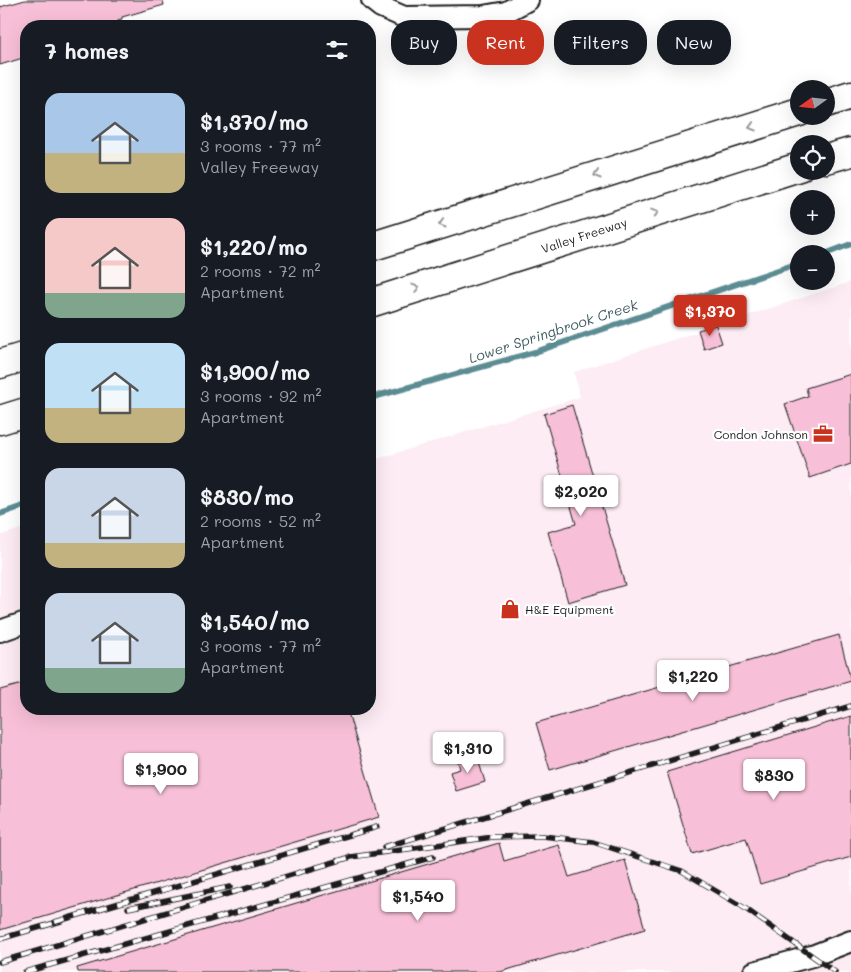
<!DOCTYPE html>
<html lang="en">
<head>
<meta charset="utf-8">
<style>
  body { margin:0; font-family:Mali,sans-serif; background:#20242c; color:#f1f3f6; height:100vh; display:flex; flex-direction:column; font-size:19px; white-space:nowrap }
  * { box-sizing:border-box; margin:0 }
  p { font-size:16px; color:#9ea1a6 }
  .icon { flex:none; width:28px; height:28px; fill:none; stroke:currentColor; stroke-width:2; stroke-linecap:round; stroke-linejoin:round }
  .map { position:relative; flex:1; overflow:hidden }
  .sheet { position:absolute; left:20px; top:20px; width:356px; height:695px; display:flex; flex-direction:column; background:#171b24; border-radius:20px; box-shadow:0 5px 20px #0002 }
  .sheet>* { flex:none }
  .hud { position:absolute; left:391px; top:20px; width:384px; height:45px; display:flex; gap:10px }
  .needle { width:32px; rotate:255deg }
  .fabs { position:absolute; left:790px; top:80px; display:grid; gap:10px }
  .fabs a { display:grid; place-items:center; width:45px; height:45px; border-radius:50%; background:#171b24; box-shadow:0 5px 20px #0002; font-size:25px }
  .price { position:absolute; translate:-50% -42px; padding:0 11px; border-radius:5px; background:#fff; color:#222; font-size:16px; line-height:32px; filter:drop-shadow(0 1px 2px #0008) }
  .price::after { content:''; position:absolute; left:50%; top:30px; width:15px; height:11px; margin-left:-8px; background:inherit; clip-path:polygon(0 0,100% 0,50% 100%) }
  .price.active { background:#c8321e; color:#fff }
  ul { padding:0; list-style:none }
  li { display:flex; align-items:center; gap:15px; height:125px; padding:0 25px }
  li span { display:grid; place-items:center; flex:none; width:140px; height:100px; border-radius:15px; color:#555 }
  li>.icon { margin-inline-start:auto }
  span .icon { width:60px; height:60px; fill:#fffc; stroke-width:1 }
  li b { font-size:21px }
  h2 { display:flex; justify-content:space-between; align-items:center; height:60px; padding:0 25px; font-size:21px }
  .pill { padding:0 18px; border-radius:20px; background:#171b24; box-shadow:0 5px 20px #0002; font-size:18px; line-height:45px }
  .pill.active { background:#c8321e; color:#fff }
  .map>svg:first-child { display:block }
  .built { fill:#fdecf3 }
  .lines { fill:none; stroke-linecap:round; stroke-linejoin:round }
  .stream { stroke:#5c8c93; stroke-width:6 }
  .building { fill:#f8c0d8; stroke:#1c1c1c }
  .minor-casing { stroke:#1c1c1c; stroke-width:24 }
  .motorway-casing { stroke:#1c1c1c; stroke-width:31 }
  .minor { stroke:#fff; stroke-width:20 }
  .motorway { stroke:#fff; stroke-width:28 }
  .rail-casing { stroke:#1c1c1c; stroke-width:5.5 }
  .rail { stroke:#fff; stroke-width:4; stroke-dasharray:11; stroke-linecap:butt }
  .oneway { stroke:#999 }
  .labels { text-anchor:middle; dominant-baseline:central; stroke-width:4.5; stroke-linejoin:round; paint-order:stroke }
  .street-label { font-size:12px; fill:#1c1c1c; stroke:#fff }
  .poi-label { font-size:12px; fill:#1c1c1c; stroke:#fff; text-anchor:end }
  .water-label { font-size:14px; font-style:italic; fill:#415d62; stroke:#fff }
</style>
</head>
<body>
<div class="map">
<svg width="851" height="972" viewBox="0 0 851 972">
  <rect width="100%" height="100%" fill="#fff"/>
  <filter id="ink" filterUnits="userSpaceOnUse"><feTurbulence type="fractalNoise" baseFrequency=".02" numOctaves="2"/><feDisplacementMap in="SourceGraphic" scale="10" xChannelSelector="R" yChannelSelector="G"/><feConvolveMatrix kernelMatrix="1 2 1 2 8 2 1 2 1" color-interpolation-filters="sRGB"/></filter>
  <g filter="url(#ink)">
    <path class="built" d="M 851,282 L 851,972 L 0,972 L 0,536 L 26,527 L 26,709 L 370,709 L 370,461 L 580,397 L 574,372 Z"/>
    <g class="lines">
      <g class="stream">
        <path d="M 825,254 L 851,244"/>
        <path d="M 370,398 L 535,352 L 799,263"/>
        <path d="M 0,514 L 26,505"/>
      </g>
    </g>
    <g class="building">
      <path d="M 25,0 L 163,0 L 164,5 L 122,17 L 122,19 L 118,20 L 120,26 L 26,26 L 26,57 L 0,65 L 0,7 Z"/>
      <path d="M 716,325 L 722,343 L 704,349 L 698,330 Z"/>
      <path d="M 851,374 L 851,464 L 810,478 L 785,404 L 808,396 L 806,388 Z"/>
      <path d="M 572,405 L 625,585 L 568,602 L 548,532 L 576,524 L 544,414 Z"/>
      <path d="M 839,635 L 851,681 L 550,770 L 536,723 Z"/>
      <path d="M 26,683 L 26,709 L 347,709 L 379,817 L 0,930 L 0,690 Z"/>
      <path d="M 851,716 L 851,857 L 760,884 L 746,838 L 692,854 L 667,772 Z"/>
      <path d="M 477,756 L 485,782 L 456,791 L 450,772 L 460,769 L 458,762 Z"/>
      <path d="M 499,843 L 504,861 L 559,845 L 569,877 L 625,860 L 645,929 L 500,972 L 78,972 L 77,968 Z"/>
    </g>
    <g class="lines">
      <defs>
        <g id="minor">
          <path d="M 372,0 L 381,7 L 404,17 L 483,16 L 506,12 L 528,0"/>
          <path d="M 0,631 L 26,622"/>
          <path d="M 754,972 L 812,956 L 851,941"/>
        </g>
        <g id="motorway">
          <path d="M 826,103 L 851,95"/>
          <path d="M 826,159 L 851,152"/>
          <path d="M 370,247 L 799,112"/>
          <path d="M 370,303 L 799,167"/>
          <path d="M 0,364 L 26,356"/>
          <path d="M 0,420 L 26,412"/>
        </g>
      </defs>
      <use href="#minor" class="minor-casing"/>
      <use href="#motorway" class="motorway-casing"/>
      <use href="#minor" class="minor"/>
      <use href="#motorway" class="motorway"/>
      <defs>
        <g id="rail">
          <path d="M 384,847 L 851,706"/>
          <path d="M 128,908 L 230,887"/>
          <path d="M 55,922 L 377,827"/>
          <path d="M 0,939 L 61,921"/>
          <path d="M 0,962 L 351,857 L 493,837 L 543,836 L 593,842 L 682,871 L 743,907 L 835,972"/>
          <path d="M 25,972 L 433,857"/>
        </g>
      </defs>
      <use href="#rail" class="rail-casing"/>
      <use href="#rail" class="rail"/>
    </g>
    <defs><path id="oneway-chevron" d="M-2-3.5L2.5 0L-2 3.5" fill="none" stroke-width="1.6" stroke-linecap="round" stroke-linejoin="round" transform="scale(1.25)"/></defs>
    <g class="oneway">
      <use href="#oneway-chevron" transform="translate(752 127) rotate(163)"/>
      <use href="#oneway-chevron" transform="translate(597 175) rotate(163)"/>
      <use href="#oneway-chevron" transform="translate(655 213) rotate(-18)"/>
      <use href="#oneway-chevron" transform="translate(442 224) rotate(163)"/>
      <use href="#oneway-chevron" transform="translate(416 288) rotate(-18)"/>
    </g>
  </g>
  <defs>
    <symbol id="office-bare" viewBox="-9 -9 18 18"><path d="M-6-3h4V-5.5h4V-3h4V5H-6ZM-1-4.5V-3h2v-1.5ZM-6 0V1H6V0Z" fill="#c8321e" stroke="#fff" stroke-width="2.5" paint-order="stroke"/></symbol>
    <symbol id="shop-bare" viewBox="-9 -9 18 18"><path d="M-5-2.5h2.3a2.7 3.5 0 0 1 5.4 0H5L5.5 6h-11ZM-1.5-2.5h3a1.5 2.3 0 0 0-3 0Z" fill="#c8321e" stroke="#fff" stroke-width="2.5" paint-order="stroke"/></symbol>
  </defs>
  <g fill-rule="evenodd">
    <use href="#office-bare" x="809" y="420" width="28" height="28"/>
    <use href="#shop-bare" x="496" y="595" width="28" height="28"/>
  </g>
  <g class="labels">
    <g class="street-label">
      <text transform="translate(584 235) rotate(-18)">Valley Freeway</text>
    </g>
    <g class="poi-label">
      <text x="808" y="434">Condon Johnson</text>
      <text x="525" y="609" text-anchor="start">H&amp;E Equipment</text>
    </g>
    <g class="water-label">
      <text transform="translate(553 331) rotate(-18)">Lower Springbrook Creek</text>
    </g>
  </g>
</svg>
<div class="fabs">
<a><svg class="needle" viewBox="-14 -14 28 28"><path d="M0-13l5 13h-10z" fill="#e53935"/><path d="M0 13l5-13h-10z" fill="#9ea1a6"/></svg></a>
<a><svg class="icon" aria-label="locate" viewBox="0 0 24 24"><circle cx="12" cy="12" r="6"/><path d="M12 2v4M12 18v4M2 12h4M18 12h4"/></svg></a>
<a>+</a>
<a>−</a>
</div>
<b class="price active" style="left:710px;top:337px">$1,370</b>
<b class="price" style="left:581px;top:517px">$2,020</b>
<b class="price" style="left:693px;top:702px">$1,220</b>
<b class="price" style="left:468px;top:774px">$1,310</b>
<b class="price" style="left:161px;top:795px">$1,900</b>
<b class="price" style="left:774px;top:801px">$830</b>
<b class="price" style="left:418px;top:922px">$1,540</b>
<div class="hud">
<a class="pill">Buy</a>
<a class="pill active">Rent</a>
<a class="pill">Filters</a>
<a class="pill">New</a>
</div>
<section class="sheet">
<h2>7 homes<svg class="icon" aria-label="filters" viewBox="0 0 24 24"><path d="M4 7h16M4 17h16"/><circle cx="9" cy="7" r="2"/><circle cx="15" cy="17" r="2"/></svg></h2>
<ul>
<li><span style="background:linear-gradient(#a9c7e8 60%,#c2b280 0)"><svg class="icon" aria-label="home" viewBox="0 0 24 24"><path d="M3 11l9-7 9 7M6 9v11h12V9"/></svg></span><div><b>$1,370/mo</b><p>3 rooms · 77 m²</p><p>Valley Freeway</p></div></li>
<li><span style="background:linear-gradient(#f6c9c9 75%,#7fa58c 0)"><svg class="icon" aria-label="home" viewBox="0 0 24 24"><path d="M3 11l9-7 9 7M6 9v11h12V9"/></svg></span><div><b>$1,220/mo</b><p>2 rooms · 72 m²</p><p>Apartment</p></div></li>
<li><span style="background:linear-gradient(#bfe0f5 65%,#c2b280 0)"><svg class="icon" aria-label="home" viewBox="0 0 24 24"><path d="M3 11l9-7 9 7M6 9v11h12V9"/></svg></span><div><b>$1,900/mo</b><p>3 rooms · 92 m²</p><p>Apartment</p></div></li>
<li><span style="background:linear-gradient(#c9d6e8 75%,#c2b280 0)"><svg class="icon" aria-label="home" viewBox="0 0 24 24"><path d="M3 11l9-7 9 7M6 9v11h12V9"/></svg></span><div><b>$830/mo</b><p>2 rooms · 52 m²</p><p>Apartment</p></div></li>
<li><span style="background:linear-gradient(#c9d6e8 75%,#7fa58c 0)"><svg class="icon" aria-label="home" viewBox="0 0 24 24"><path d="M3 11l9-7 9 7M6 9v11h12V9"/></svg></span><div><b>$1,540/mo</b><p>3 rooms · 77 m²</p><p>Apartment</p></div></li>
</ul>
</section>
</div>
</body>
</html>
